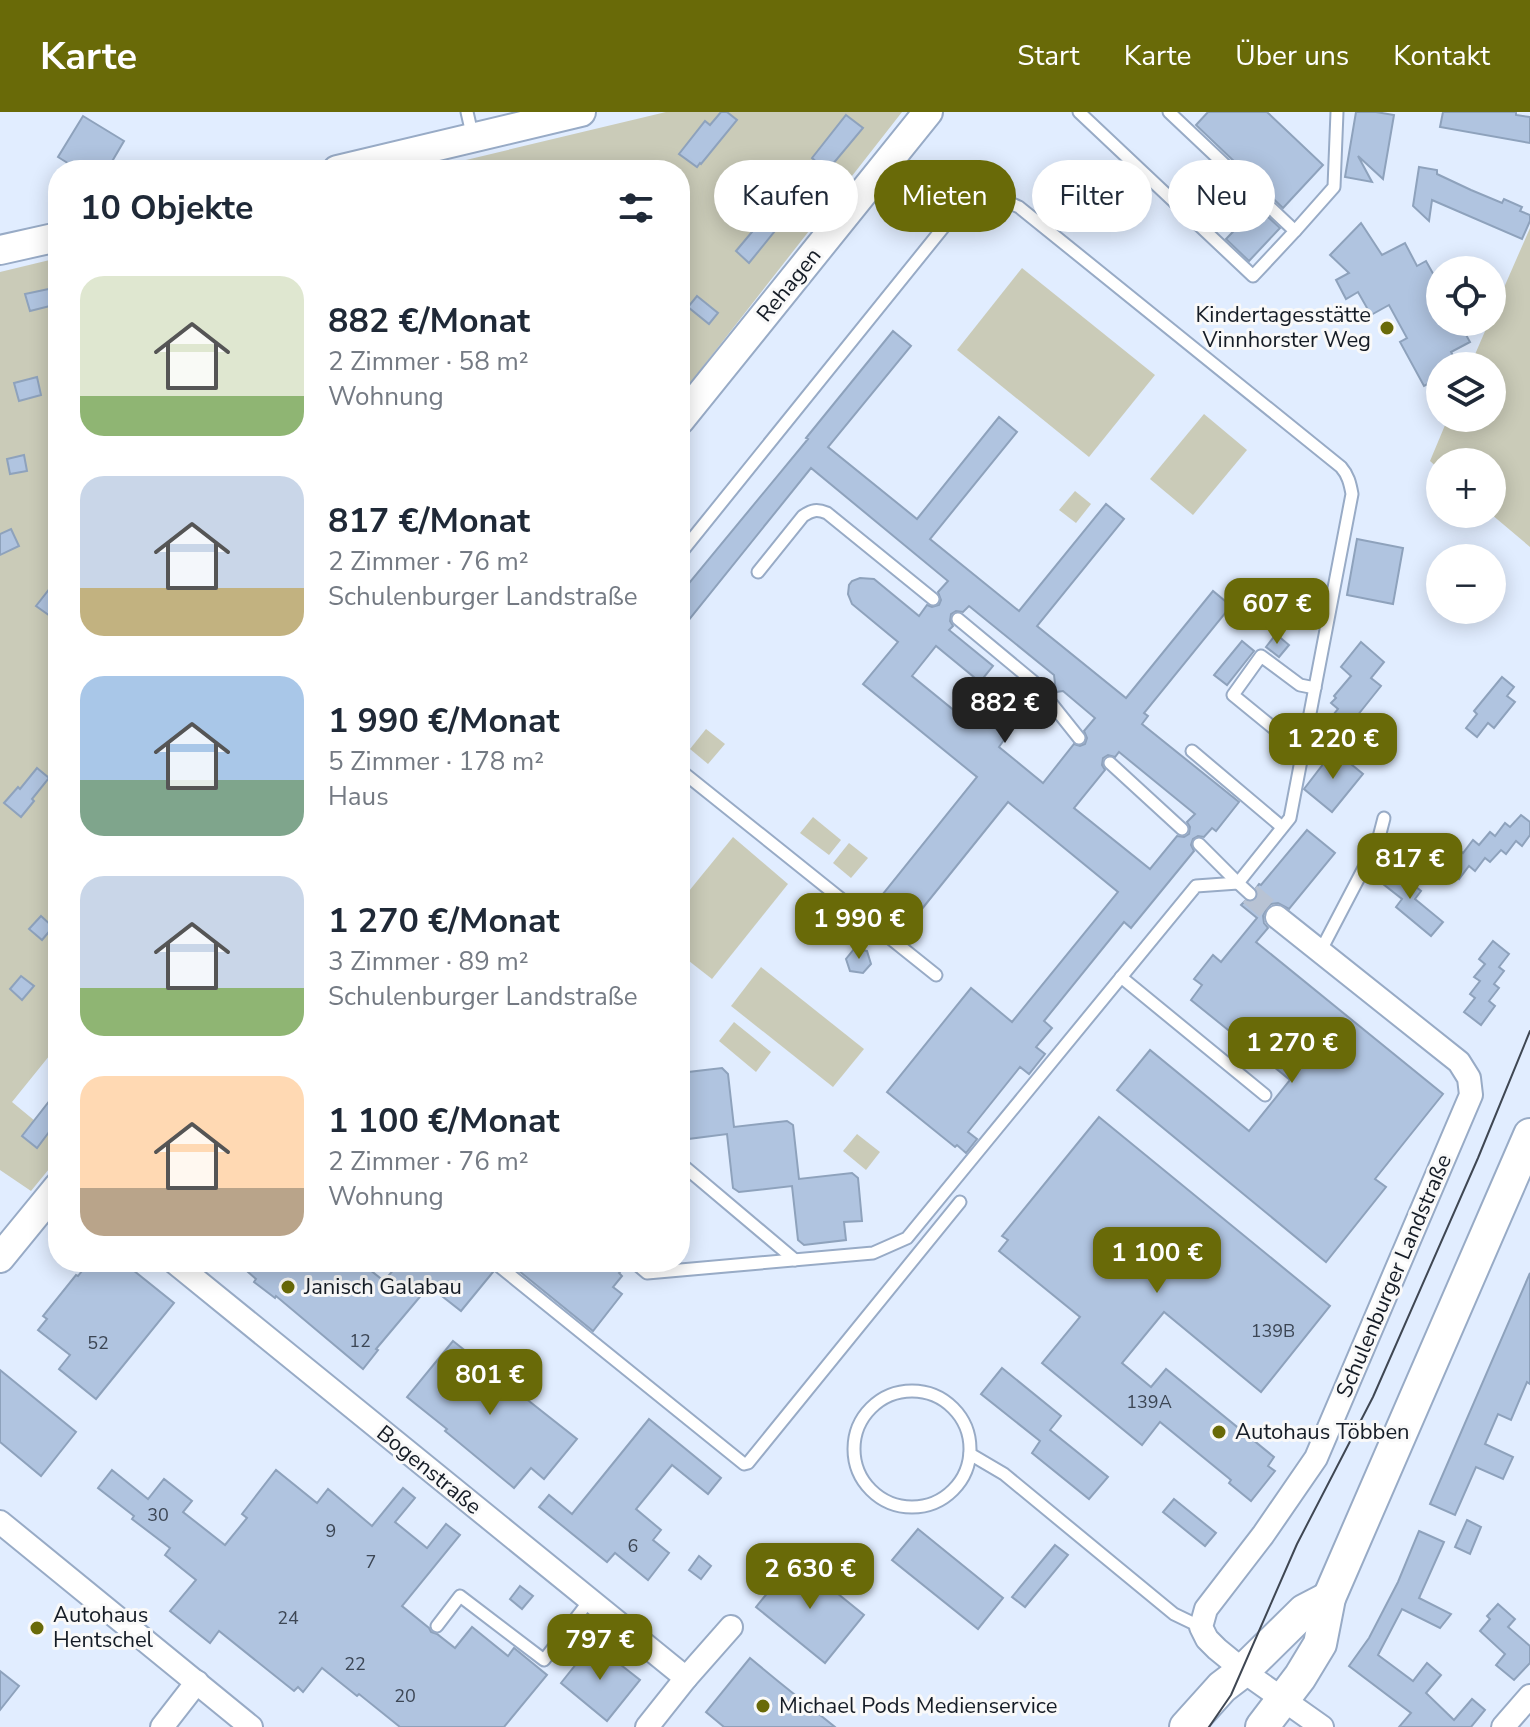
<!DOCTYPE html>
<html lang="de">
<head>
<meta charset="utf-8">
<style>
  body { margin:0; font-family:"Nunito Sans",sans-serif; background:#f2f2f3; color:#1f2937; height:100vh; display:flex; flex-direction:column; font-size:30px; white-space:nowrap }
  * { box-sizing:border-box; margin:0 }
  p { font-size:26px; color:#747a83 }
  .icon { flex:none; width:44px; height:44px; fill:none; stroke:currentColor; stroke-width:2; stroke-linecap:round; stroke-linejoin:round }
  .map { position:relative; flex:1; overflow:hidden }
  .side { position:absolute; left:48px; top:48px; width:642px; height:1112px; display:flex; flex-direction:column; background:#fff; border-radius:32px; box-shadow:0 4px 20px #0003 }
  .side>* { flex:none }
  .guide { position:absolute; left:714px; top:48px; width:696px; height:72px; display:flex; gap:16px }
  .tools { position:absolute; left:1426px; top:144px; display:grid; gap:16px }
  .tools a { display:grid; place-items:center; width:80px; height:80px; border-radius:50%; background:#fff; box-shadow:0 4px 20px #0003; font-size:40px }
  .price { position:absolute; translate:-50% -68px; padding:0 18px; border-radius:16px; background:#696a08; color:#fff; font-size:26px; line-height:52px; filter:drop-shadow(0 2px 4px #0008) }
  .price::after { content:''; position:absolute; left:50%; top:48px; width:24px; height:18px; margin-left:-12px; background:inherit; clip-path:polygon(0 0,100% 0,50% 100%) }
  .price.selected { background:#222; color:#fff }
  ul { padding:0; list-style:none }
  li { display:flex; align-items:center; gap:24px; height:200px; padding:0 32px }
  li span { display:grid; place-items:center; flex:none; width:224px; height:160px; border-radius:24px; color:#555 }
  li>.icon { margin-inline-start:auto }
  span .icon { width:96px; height:96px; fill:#fffc; stroke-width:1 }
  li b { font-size:34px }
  h2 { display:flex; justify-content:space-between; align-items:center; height:96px; padding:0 32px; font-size:34px }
  .pill { padding:0 28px; border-radius:36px; background:#fff; box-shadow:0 4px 20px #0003; font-size:28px; line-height:72px }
  .pill.selected { background:#696a08; color:#fff }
  header { display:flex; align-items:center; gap:48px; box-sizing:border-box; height:112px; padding:0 40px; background:#696a08; color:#fff }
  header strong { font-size:38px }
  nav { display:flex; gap:44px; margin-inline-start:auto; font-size:28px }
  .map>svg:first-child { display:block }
  .green { fill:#cacbb8 }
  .building { fill:#b0c4e0; stroke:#8ea2bc; stroke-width:2; fill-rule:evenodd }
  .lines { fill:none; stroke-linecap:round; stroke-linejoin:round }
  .minor-tunnel { stroke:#b8c3d4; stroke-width:22; stroke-dasharray:22 11; stroke-linecap:butt }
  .service-casing { stroke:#98abc6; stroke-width:15 }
  .minor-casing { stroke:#98abc6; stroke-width:26 }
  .tertiary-casing { stroke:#98abc6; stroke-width:32 }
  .secondary-casing { stroke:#98abc6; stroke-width:36 }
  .service { stroke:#fff; stroke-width:11 }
  .minor { stroke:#fff; stroke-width:22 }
  .tertiary { stroke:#fff; stroke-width:28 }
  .secondary { stroke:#fff; stroke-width:32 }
  .tram { stroke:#3f4753; stroke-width:2 }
  .poi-dot { fill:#696a08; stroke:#f9f9f9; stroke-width:3 }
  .labels { text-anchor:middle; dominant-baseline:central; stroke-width:6; stroke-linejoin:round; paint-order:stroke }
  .number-label { font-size:18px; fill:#3c4654 }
  .street-label { font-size:22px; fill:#151c26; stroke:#f9f9f9 }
  .poi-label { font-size:22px; fill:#151c26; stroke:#f9f9f9; text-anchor:start }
</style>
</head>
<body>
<header>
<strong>Karte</strong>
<nav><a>Start</a><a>Karte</a><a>Über uns</a><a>Kontakt</a></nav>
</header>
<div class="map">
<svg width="1530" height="1615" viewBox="0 0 1530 1615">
  <rect width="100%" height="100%" fill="#e1edff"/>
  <g class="green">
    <path d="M 666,0 L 902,0 L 680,284 L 680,58 L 424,58 Z"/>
    <path d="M 1530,116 L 1530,435 L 1491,402 L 1492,350 L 1440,350 L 1440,358 L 1430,349 L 1448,306 L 1492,306 L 1492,254 L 1470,254 L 1489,210 L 1492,210 L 1492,203 Z"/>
    <path d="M 58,146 L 58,933 L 12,990 L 58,1028 L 58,1046 L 31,1079 L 0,1058 L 0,160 Z"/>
    <path d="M 1022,156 L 1155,263 L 1089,345 L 957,238 Z"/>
    <path d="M 1204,302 L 1247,338 L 1193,403 L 1150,367 Z"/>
    <path d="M 1075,379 L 1091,392 L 1076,411 L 1059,398 Z"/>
    <path d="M 706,617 L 725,632 L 708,652 L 690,637 Z"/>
    <path d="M 813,705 L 841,728 L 829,743 L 800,721 Z"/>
    <path d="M 733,725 L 788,772 L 712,867 L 680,842 L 680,790 Z"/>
    <path d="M 849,731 L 868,746 L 851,766 L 833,751 Z"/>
    <path d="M 761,855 L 864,937 L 833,975 L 731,894 Z"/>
    <path d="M 734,910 L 771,940 L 756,960 L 719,929 Z"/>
    <path d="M 857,1022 L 880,1040 L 866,1058 L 843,1039 Z"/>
  </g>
  <g class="building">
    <path d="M 721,0 L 727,0 L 737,8 L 701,52 L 700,51 L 697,55 L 679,42 L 705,9 L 710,13 Z"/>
    <path d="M 1208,0 L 1267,0 L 1323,53 L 1283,96 L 1196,13 Z"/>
    <path d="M 1356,0 L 1376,0 L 1394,3 L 1383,67 L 1358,44 L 1372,70 L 1345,65 Z"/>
    <path d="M 1443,0 L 1516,0 L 1516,3 L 1530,5 L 1530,31 L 1440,15 Z"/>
    <path d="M 846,3 L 863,16 L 827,59 L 812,46 Z"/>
    <path d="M 83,4 L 124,29 L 107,58 L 79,58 L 58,45 Z"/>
    <path d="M 1419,55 L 1437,58 L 1437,62 L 1471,78 L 1502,91 L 1504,87 L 1522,95 L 1520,99 L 1530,103 L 1530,109 L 1522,127 L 1432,88 L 1429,109 L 1413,94 Z"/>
    <path d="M 1257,95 L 1280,116 L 1249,149 L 1226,127 Z"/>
    <path d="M 762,108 L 775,119 L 749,151 L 736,139 Z"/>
    <path d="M 1361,111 L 1382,143 L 1405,131 L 1417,154 L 1426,149 L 1440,174 L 1440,210 L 1459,210 L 1470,230 L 1451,240 L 1459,254 L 1440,254 L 1440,266 L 1424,274 L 1400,230 L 1407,226 L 1389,193 L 1371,203 L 1358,180 L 1346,187 L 1336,168 L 1349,161 L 1330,143 Z"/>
    <path d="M 58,175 L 58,192 L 30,199 L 25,182 Z"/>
    <path d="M 697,184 L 718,201 L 709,212 L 688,195 Z"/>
    <path d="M 893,219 L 911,234 L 828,335 L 917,407 L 999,305 L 1017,320 L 930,427 L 1019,499 L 1106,392 L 1124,407 L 1037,514 L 1126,586 L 1213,479 L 1231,494 L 1144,601 L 1148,604 L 1142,612 L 1239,690 L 1216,719 L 1212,716 L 1204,725 L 1198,724 L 1193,727 L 1191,733 L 1194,739 L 1131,816 L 1124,810 L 1044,909 L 1052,916 L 1036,935 L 1045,942 L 1029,962 L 1020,955 L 968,1020 L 977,1027 L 966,1041 L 957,1033 L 955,1035 L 887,980 L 971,876 L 1012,910 L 1118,780 L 1008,690 L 905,818 L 874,793 L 977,665 L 863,572 L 898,530 L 852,492 L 848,482 L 849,473 L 852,469 L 860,466 L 874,467 L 919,504 L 927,493 L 932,495 L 939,493 L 941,488 L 938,480 L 948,469 L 811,356 L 680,519 L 680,482 L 808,327 L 806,326 ZM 969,494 L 1054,563 L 1056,580 L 1063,579 L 1095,606 L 1084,619 L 1087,626 L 1085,632 L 1080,634 L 1074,632 L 1043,671 L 999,635 L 1006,625 L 980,604 L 972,613 L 912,564 L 936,534 L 980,570 L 993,554 L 949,518 L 953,514 L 950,509 L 951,502 L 956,499 L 963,500 ZM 1119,640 L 1195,702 L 1187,710 L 1190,715 L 1189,722 L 1184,725 L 1177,724 L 1150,757 L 1074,696 L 1105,658 L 1102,653 L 1103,646 L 1108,643 L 1115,645 Z"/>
    <path d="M 37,265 L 41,283 L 19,289 L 14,271 Z"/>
    <path d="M 24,343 L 27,359 L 10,362 L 7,347 Z"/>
    <path d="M 11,417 L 19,434 L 0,443 L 0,422 Z"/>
    <path d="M 1357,427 L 1403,436 L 1393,492 L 1347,483 Z"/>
    <path d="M 58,466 L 58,494 L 50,504 L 36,494 Z"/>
    <path d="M 1276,522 L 1289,533 L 1279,545 L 1266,535 Z"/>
    <path d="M 1242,529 L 1254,539 L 1227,573 L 1214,563 Z"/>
    <path d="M 1361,530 L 1384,550 L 1371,566 L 1381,574 L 1357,604 L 1367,612 L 1349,633 L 1325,613 L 1338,597 L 1331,591 L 1336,586 L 1334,584 L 1351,564 L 1341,555 Z"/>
    <path d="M 1502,565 L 1514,575 L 1507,584 L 1515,590 L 1494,616 L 1488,611 L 1477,625 L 1466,616 L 1477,602 L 1474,599 Z"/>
    <path d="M 1334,638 L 1363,662 L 1332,700 L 1304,677 Z"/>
    <path d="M 37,656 L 49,666 L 32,687 L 34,689 L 21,705 L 4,691 L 18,675 L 20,677 Z"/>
    <path d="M 1521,703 L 1530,710 L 1530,723 L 1522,734 L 1516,729 L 1506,742 L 1501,738 L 1490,750 L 1485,746 L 1475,759 L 1469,754 L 1459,767 L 1442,754 L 1457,736 L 1463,741 L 1473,728 L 1479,733 L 1490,720 L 1495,724 L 1505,711 L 1510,715 Z"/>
    <path d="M 1307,718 L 1335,741 L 1289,797 L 1278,791 L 1271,792 L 1267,796 L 1263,804 L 1264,811 L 1268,816 L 1256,830 L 1443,982 L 1375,1067 L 1386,1075 L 1326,1150 L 1117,978 L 1150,938 L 1249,1019 L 1290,968 L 1191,888 L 1202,873 L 1194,867 L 1213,843 L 1221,850 L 1257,806 L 1241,793 L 1245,789 L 1252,790 L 1257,787 L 1258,780 L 1256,776 L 1259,772 L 1261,773 Z"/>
    <path d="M 1390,754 L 1421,779 L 1415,787 L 1443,810 L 1431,824 L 1396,795 L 1402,787 L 1378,768 Z"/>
    <path d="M 41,804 L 53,815 L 42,828 L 29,817 Z"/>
    <path d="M 1493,829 L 1509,842 L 1499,855 L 1504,859 L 1494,872 L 1499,876 L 1489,889 L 1495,894 L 1481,913 L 1464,900 L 1475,886 L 1470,882 L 1480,869 L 1474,865 L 1485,852 L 1479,847 Z"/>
    <path d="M 854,837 L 867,839 L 871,852 L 863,861 L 850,859 L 846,847 Z"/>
    <path d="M 21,864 L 34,874 L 22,888 L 10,877 Z"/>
    <path d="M 722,956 L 728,962 L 734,1015 L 787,1009 L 793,1013 L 799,1067 L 852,1061 L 858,1066 L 862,1109 L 844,1110 L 846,1128 L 804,1133 L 798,1128 L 792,1074 L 739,1080 L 733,1076 L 727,1022 L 680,1028 L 680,961 Z"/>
    <path d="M 58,978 L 58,1008 L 37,1036 L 22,1024 Z"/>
    <path d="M 1099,1005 L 1330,1194 L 1261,1280 L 1164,1200 L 1122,1251 L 1151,1275 L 1166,1257 L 1274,1345 L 1268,1354 L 1275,1359 L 1251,1389 L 1229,1371 L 1231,1368 L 1160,1310 L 1142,1333 L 1042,1251 L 1080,1205 L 999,1139 L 1008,1128 L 1002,1124 Z"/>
    <path d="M 89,1150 L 123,1150 L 174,1191 L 96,1287 L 59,1257 L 70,1243 L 38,1218 L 47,1207 L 43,1204 L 76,1163 L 78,1164 Z"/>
    <path d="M 254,1150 L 360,1150 L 384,1169 L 400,1150 L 486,1150 L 486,1154 L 493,1160 L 461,1199 L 429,1174 L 376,1237 L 378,1238 L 363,1257 L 276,1184 L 275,1186 L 254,1170 L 256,1167 L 247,1159 Z"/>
    <path d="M 508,1150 L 626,1150 L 626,1153 L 619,1161 L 622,1164 L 613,1175 L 622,1182 L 593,1219 Z"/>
    <path d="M 1530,1161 L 1530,1272 L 1527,1270 L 1511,1308 L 1498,1302 L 1485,1332 L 1513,1345 L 1503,1367 L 1476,1355 L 1455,1403 L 1430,1392 Z"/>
    <path d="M 453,1229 L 577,1327 L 544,1367 L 531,1356 L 514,1376 L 445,1319 L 447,1317 L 407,1285 Z"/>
    <path d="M 1002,1256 L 1061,1304 L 1050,1318 L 1108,1365 L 1089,1387 L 1032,1341 L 1040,1329 L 981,1282 Z"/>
    <path d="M 0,1258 L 76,1320 L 41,1364 L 0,1330 Z"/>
    <path d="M 649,1307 L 721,1366 L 708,1382 L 672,1353 L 636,1397 L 661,1418 L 653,1428 L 669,1441 L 648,1468 L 615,1441 L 607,1450 L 539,1395 L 549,1383 L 572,1402 Z"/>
    <path d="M 112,1358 L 148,1387 L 164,1367 L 192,1389 L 183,1400 L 225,1433 L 247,1406 L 242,1402 L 276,1358 L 317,1391 L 328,1377 L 372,1414 L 403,1376 L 415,1386 L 395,1410 L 427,1436 L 446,1412 L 460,1423 L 402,1494 L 429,1516 L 431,1520 L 437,1522 L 455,1536 L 472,1515 L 508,1544 L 514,1536 L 547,1563 L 504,1615 L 400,1615 L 359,1582 L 357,1584 L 322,1556 L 303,1580 L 298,1575 L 294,1579 L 219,1519 L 210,1531 L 170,1499 L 196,1468 L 165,1443 L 170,1436 L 132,1407 L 134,1404 L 98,1376 Z"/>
    <path d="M 1174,1387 L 1216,1421 L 1205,1434 L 1163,1400 Z"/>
    <path d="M 1467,1408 L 1481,1415 L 1470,1442 L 1455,1435 Z"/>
    <path d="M 918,1417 L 1003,1486 L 978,1517 L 892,1448 Z"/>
    <path d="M 1419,1419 L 1444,1430 L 1419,1486 L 1451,1502 L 1440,1516 L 1402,1497 L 1378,1543 L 1413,1569 L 1427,1551 L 1441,1563 L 1426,1581 L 1454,1608 L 1472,1587 L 1485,1598 L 1471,1615 L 1399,1615 L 1411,1601 L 1349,1554 L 1369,1526 L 1398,1470 Z"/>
    <path d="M 1055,1433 L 1068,1443 L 1025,1495 L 1012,1485 Z"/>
    <path d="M 699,1444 L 711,1454 L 701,1467 L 689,1458 Z"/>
    <path d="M 795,1447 L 864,1503 L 825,1551 L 756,1495 Z"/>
    <path d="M 520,1474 L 533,1484 L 522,1497 L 510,1487 Z"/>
    <path d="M 1498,1492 L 1515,1507 L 1508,1515 L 1530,1534 L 1530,1551 L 1514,1568 L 1496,1553 L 1505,1542 L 1480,1519 L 1490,1507 L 1487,1504 Z"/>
    <path d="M 593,1531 L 640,1568 L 607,1609 L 561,1571 Z"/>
    <path d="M 750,1546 L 779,1570 L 835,1615 L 724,1615 L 706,1600 Z"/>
    <path d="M 0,1559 L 19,1574 L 0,1598 Z"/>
  </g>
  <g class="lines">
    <path class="minor-tunnel" d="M 1250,782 L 1277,805"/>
    <defs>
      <g id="service">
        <path d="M 467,0 L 473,26"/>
        <path d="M 1079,0 L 1253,164 L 1295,119 L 1169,0"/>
        <path d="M 1295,119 L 1334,75 L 1337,0"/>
        <path d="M 680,442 L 959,96 C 985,82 993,83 1019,95 L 1341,355 C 1348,363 1350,371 1352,382 L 1290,706 L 1238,771 L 1250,782"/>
        <path d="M 758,460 L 803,404 C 812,398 817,397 827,401 L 933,487"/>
        <path d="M 958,507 L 1035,571 L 1079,626"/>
        <path d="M 1304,632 L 1288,628 L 1233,583 L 1261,544 L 1300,573 L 1315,576"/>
        <path d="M 1192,639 L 1282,715"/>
        <path d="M 1110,651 L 1182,717"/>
        <path d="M 680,658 L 936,863"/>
        <path d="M 1199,732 L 1238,771"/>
        <path d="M 1320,840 L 1378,729 L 1384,706"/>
        <path d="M 1121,865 L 1265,983"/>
        <path d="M 680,1051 L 795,1148"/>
        <path d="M 494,1150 L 744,1352 L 748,1351 L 960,1090"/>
        <path d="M 634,1150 L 647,1161 L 873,1141 L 907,1126 L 1196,774 L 1238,771"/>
        <circle cx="912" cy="1337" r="58"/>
        <path d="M 970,1342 L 1004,1362 L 1174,1502 L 1201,1515"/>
        <path d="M 437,1514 L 460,1484 L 544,1548 L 589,1489"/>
      </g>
      <g id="minor">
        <path d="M 1277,805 L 1459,950 L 1469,966 L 1471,983 L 1316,1346 L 1263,1423 L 1206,1497 L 1201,1515 L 1207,1527 L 1217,1537 L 1250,1564 L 1322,1615"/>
        <path d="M 174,1150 L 686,1566 L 647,1615"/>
        <path d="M 0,1410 L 251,1615"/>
        <path d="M 686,1566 L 731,1515"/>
        <path d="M 162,1615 L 197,1570"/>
        <path d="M 1503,1615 L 1530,1584"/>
      </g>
      <g id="tertiary">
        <path d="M 337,58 L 581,0"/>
        <path d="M 0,138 L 58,125"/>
        <path d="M 680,308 L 928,0"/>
        <path d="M 0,1146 L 58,1075"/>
      </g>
      <g id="secondary">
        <path d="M 1186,1615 L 1222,1575 L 1243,1559 L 1304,1499 L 1329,1486"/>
        <path d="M 1262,1615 L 1300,1565 L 1320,1532 L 1329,1486 L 1530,1023"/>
      </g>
    </defs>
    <use href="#service" class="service-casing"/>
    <use href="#minor" class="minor-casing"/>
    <use href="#tertiary" class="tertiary-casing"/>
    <use href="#secondary" class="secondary-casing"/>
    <use href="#service" class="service"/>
    <use href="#minor" class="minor"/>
    <use href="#tertiary" class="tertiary"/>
    <use href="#secondary" class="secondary"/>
    <path class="tram" d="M 1209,1615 L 1231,1583 L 1297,1432 L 1373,1285 L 1478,1046 L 1530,919"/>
  </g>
  <g class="poi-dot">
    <circle cx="1387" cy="216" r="8"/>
    <circle cx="288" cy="1175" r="8"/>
    <circle cx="1219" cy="1320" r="8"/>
    <circle cx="37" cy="1516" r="8"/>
    <circle cx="763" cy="1594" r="8"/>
  </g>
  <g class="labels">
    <g class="number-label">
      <text x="1273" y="1219">139B</text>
      <text x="360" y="1229">12</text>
      <text x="98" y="1231">52</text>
      <text x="1149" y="1290">139A</text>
      <text x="158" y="1403">30</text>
      <text x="331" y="1419">9</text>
      <text x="633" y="1434">6</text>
      <text x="371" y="1450">7</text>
      <text x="288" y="1506">24</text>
      <text x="355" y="1552">22</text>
      <text x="405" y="1584">20</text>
    </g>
    <g class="street-label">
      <text transform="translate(789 173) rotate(-51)">Rehagen</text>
      <text transform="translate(1394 1164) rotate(-67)">Schulenburger Landstraße</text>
      <text transform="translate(429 1358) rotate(39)">Bogenstraße</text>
    </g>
    <g class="poi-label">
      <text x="1371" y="203" text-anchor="end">Kindertagesstätte<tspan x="1371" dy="25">Vinnhorster Weg</tspan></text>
      <text x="304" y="1175">Janisch Galabau</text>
      <text x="1235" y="1320">Autohaus Többen</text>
      <text x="53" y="1503">Autohaus<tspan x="53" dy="25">Hentschel</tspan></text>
      <text x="779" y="1594">Michael Pods Medienservice</text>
    </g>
  </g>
</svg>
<div class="tools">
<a><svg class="icon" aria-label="locate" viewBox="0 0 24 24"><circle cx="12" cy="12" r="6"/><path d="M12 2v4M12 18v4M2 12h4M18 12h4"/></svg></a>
<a><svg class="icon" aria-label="layers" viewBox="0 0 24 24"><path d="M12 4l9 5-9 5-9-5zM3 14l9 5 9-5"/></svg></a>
<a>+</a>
<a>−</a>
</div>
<b class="price" style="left:1277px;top:534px">607 €</b>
<b class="price selected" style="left:1005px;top:633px">882 €</b>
<b class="price" style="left:1333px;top:669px">1 220 €</b>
<b class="price" style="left:1410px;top:789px">817 €</b>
<b class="price" style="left:859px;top:849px">1 990 €</b>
<b class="price" style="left:1292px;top:973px">1 270 €</b>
<b class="price" style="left:1157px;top:1183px">1 100 €</b>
<b class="price" style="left:490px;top:1305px">801 €</b>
<b class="price" style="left:810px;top:1499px">2 630 €</b>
<b class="price" style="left:600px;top:1570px">797 €</b>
<div class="guide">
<a class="pill">Kaufen</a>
<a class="pill selected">Mieten</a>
<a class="pill">Filter</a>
<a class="pill">Neu</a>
</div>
<section class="side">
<h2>10 Objekte<svg class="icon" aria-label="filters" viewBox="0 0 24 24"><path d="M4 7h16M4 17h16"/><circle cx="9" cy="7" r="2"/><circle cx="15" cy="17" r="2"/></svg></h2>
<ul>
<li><span style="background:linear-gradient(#dfe7d0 75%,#8fb573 0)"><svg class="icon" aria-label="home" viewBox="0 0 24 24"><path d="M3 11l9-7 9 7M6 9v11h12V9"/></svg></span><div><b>882 €/Monat</b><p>2 Zimmer · 58 m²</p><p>Wohnung</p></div></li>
<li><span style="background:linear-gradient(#c9d6e8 70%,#c2b280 0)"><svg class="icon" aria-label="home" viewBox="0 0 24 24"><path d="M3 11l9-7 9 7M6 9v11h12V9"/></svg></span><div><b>817 €/Monat</b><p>2 Zimmer · 76 m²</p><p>Schulenburger Landstraße</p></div></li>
<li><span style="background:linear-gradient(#a9c7e8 65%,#7fa58c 0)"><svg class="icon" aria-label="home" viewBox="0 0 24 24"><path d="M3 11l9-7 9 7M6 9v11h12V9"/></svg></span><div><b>1 990 €/Monat</b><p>5 Zimmer · 178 m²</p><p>Haus</p></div></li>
<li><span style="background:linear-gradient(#c9d6e8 70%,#8fb573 0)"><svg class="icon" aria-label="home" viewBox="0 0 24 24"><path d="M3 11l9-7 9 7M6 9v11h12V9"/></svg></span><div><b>1 270 €/Monat</b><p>3 Zimmer · 89 m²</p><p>Schulenburger Landstraße</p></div></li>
<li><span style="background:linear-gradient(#ffd9b3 70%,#b9a48a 0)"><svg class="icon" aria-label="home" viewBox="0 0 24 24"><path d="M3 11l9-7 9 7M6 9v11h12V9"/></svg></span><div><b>1 100 €/Monat</b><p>2 Zimmer · 76 m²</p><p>Wohnung</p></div></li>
</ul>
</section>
</div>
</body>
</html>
